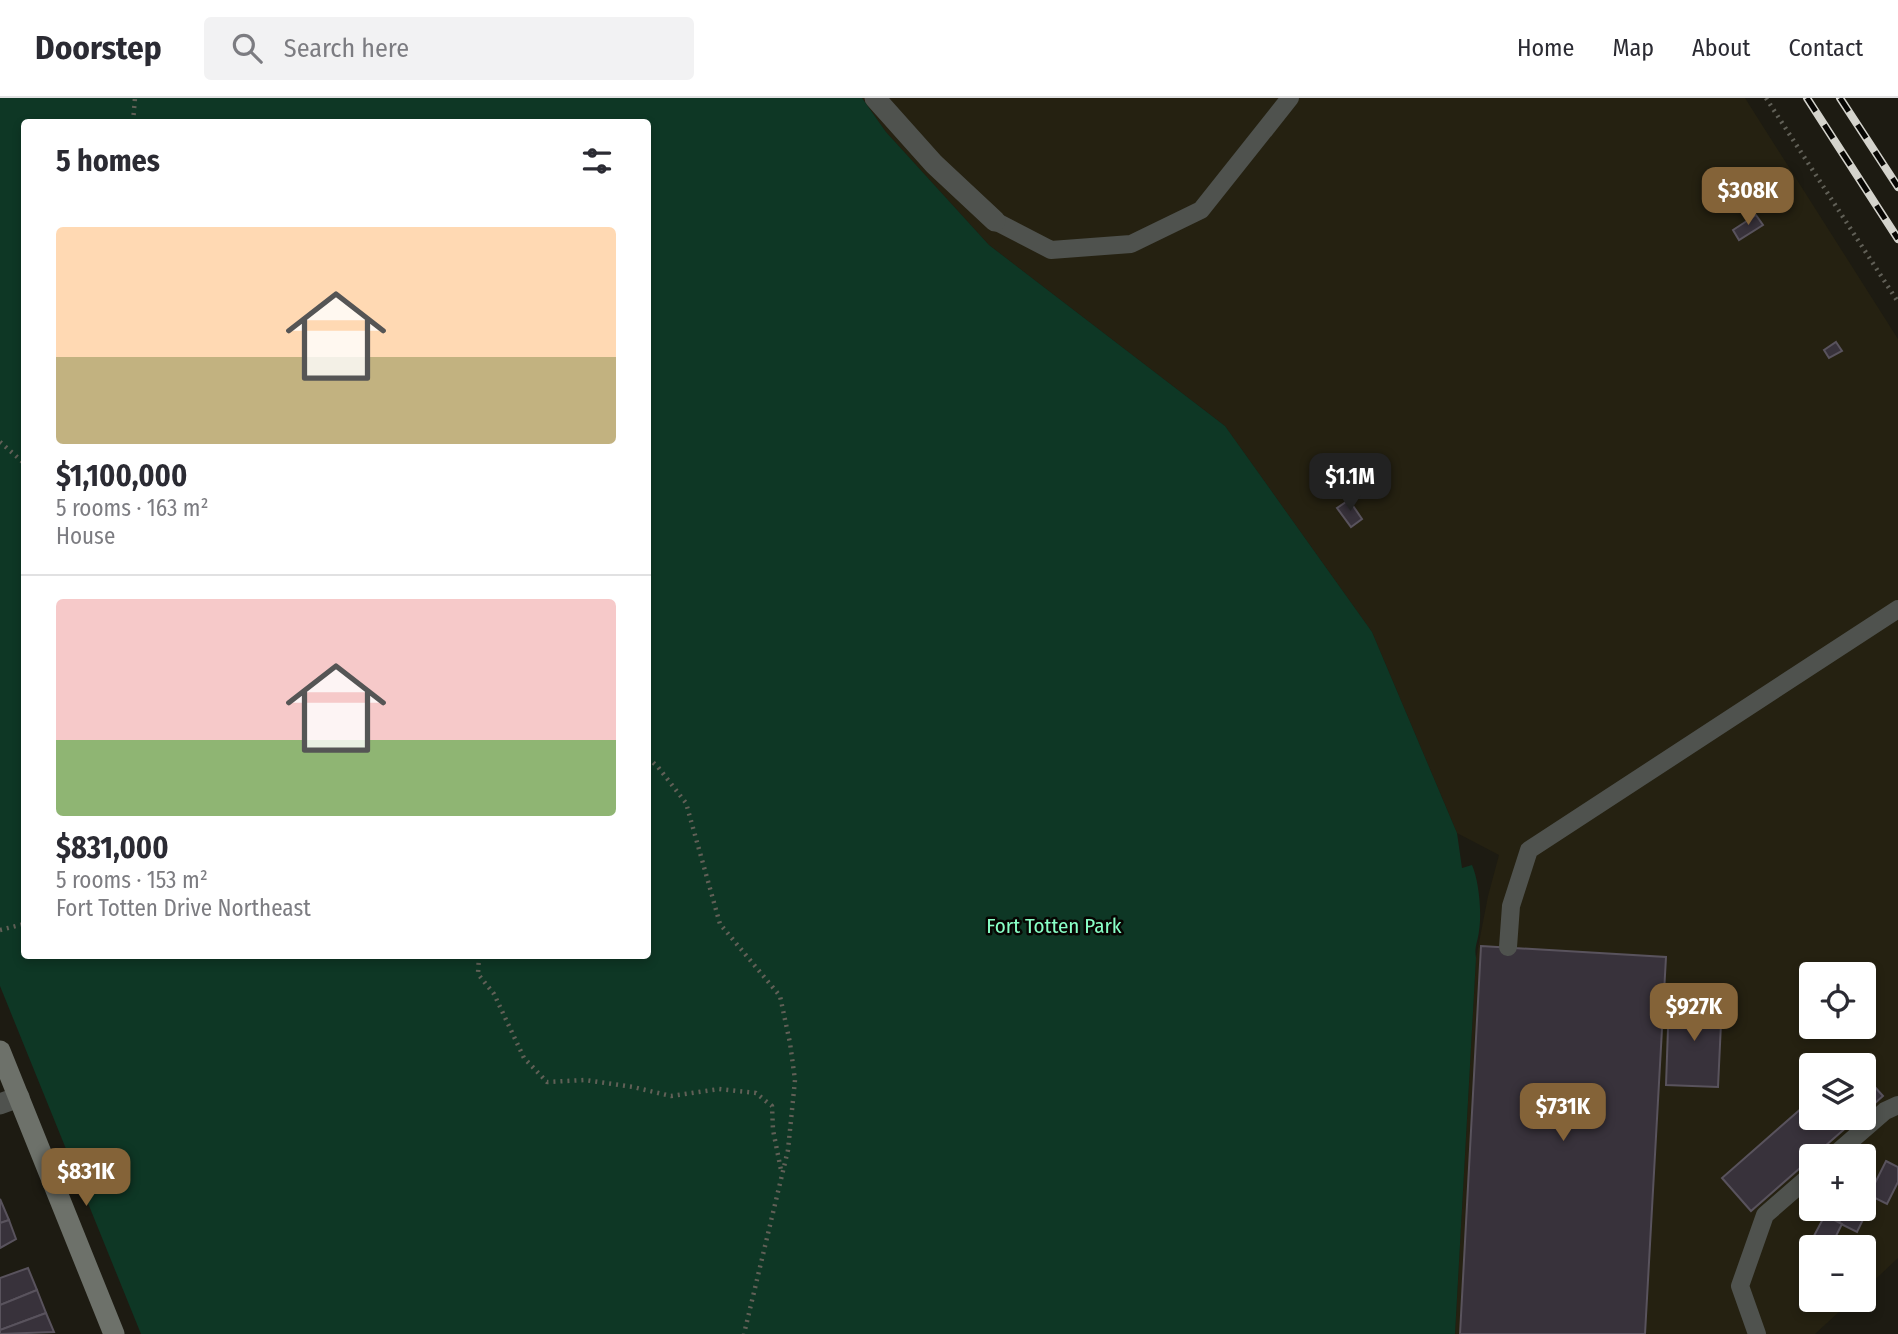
<!DOCTYPE html>
<html lang="en">
<head>
<meta charset="utf-8">
<style>
  body { margin:0; font-family:"Fira Sans Condensed",sans-serif; background:#f2f2f3; color:#2b2b33; height:100vh; display:flex; flex-direction:column; font-size:26px; white-space:nowrap }
  * { box-sizing:border-box; margin:0 }
  p { font-size:23px; color:#7c7c81 }
  .icon { flex:none; width:38px; height:38px; fill:none; stroke:currentColor; stroke-width:2; stroke-linecap:round; stroke-linejoin:round }
  .map { position:relative; flex:1; overflow:hidden }
  .drawer { position:absolute; left:21px; top:21px; width:630px; height:840px; display:flex; flex-direction:column; background:#fff; border-radius:7px; box-shadow:0 4px 10px #0003 }
  .drawer>* { flex:none }
  .tools { position:absolute; left:1799px; top:864px; display:grid; gap:14px }
  .tools a { display:grid; place-items:center; width:77px; height:77px; border-radius:7px; background:#fff; box-shadow:0 4px 10px #0003; font-size:35px }
  .price { position:absolute; translate:-50% -60px; padding:0 16px; border-radius:14px; background:#846338; color:#fff; font-size:23px; line-height:46px; filter:drop-shadow(0 2px 4px #0008) }
  .price::after { content:''; position:absolute; left:50%; top:42px; width:21px; height:16px; margin-left:-10px; background:inherit; clip-path:polygon(0 0,100% 0,50% 100%) }
  .price.current { background:#222; color:#fff }
  ul { padding:0; list-style:none }
  li { display:grid; align-content:center; gap:14px; height:371px; padding:0 35px }
  li+li { border-top:2px solid #e1e1e2 }
  li span { display:grid; place-items:center; height:217px; border-radius:7px; color:#555 }
  li>.icon { margin-inline-start:auto }
  span .icon { width:126px; height:126px; fill:#fffc; stroke-width:1 }
  li b { font-size:30px }
  h2 { display:flex; justify-content:space-between; align-items:center; height:84px; padding:0 35px; font-size:30px }
  header { display:flex; align-items:center; gap:42px; box-sizing:border-box; height:98px; padding:0 35px; background:#fff; border-bottom:2px solid #e1e1e2 }
  header strong { font-size:33px }
  nav { display:flex; gap:38px; margin-inline-start:auto; font-size:24px }
  .search { width:490px; height:63px; background:#f2f2f3; display:flex; align-items:center; gap:18px; box-sizing:border-box; padding:0 24px; border-radius:7px; color:#7c7c81; font-size:26px }
  .map>svg:first-child { display:block }
  .built { fill:#252111; fill-rule:evenodd }
  .green { fill:#0e3725; fill-rule:evenodd }
  .building { fill:#38323b; stroke:#59535d; stroke-width:2 }
  .lines { fill:none; stroke-linecap:round; stroke-linejoin:round }
  .path { stroke:#616057; stroke-width:4.5; stroke-dasharray:2 5; stroke-linecap:butt }
  .lane { stroke:#4f524e; stroke-width:18 }
  .street { stroke:#4f524e; stroke-width:21 }
  .secondary { stroke:#6d716a; stroke-width:21 }
  .rail-casing { stroke:#d4d3cc; stroke-width:8 }
  .rail { stroke:#070603; stroke-width:5; stroke-dasharray:16; stroke-linecap:butt }
  .labels { text-anchor:middle; dominant-baseline:central; stroke-width:5; stroke-linejoin:round; paint-order:stroke }
  .park-label { font-size:21px; fill:#89ffc6; stroke:#070603 }
</style>
</head>
<body>
<header>
<strong>Doorstep</strong>
<div class="search"><svg class="icon" aria-label="search" viewBox="0 0 24 24"><circle cx="10" cy="10" r="6"/><path d="M15 15l6 6"/></svg>Search here</div>
<nav><a>Home</a><a>Map</a><a>About</a><a>Contact</a></nav>
</header>
<div class="map">
<svg width="1898" height="1236" viewBox="0 0 1898 1236">
  <rect width="100%" height="100%" fill="#1d1b12"/>
  <path class="built" d="M 862,0 L 1745,0 L 1898,241 L 1898,1160 L 1864,1192 L 1864,1150 L 1811,1150 L 1811,1202 L 1852,1202 L 1815,1236 L 1455,1236 L 1476,860 L 1488,798 L 1499,757 L 1457,735 L 1372,534 L 1225,328 L 989,147 L 886,34 ZM 1811,877 L 1864,877 L 1864,929 L 1811,929 ZM 1811,968 L 1864,968 L 1864,1020 L 1811,1020 ZM 1811,1059 L 1864,1059 L 1864,1111 L 1811,1111 Z"/>
  <path class="green" d="M 0,0 L 862,0 L 886,34 L 989,147 L 1225,328 L 1372,534 L 1457,735 L 1462,770 L 1472,767 C 1479,783 1482,815 1479,833 C 1478,843 1474,849 1476,860 L 1455,1236 L 141,1236 L 0,888 ZM 24,24 L 648,24 L 648,858 L 24,858 Z"/>
  <g class="building">
    <path d="M 1756,117 L 1763,127 L 1739,142 L 1733,132 Z"/>
    <path d="M 1836,244 L 1842,253 L 1829,260 L 1824,252 Z"/>
    <path d="M 1349,402 L 1362,421 L 1351,429 L 1337,410 Z"/>
    <path d="M 1481,848 L 1666,859 L 1645,1236 L 1460,1236 Z"/>
    <path d="M 1669,902 L 1722,904 L 1718,989 L 1666,987 Z"/>
    <path d="M 1864,977 L 1883,998 L 1864,1015 Z"/>
    <path d="M 1811,1002 L 1811,1020 L 1857,1020 L 1751,1113 L 1722,1080 Z"/>
    <path d="M 1886,1063 L 1898,1069 L 1898,1084 L 1887,1106 L 1869,1097 Z"/>
    <path d="M 1864,1094 L 1874,1099 L 1857,1134 L 1839,1125 L 1846,1111 L 1864,1111 Z"/>
    <path d="M 0,1101 L 9,1122 L 0,1125 Z"/>
    <path d="M 1825,1117 L 1842,1126 L 1830,1150 L 1811,1150 L 1811,1153 L 1807,1151 Z"/>
    <path d="M 9,1122 L 16,1141 L 0,1150 L 0,1125 Z"/>
    <path d="M 28,1170 L 37,1192 L 0,1207 L 0,1180 Z"/>
    <path d="M 37,1192 L 46,1215 L 0,1232 L 0,1207 Z"/>
    <path d="M 46,1215 L 54,1234 L 0,1236 L 0,1232 Z"/>
  </g>
  <g class="lines">
    <g class="path">
      <path d="M 1766,0 L 1898,204"/>
      <path d="M 133,24 L 135,0"/>
      <path d="M 0,344 L 24,365"/>
      <path d="M 648,660 L 658,669 L 686,705 L 720,826 L 780,898 L 790,945 L 795,982 L 788,1052 L 744,1236"/>
      <path d="M 0,832 L 24,826"/>
      <path d="M 479,858 L 478,876 L 494,896 L 524,960 L 547,984 L 585,982 L 633,989 L 671,998 L 719,991 L 756,995 L 772,1008 L 773,1032 L 781,1072"/>
    </g>
    <g class="lane">
      <path d="M 995,123 L 1051,152 L 1131,146 L 1201,112 L 1290,0"/>
      <path d="M 1508,849 L 1511,808 L 1529,752 L 1898,511"/>
      <path d="M 1832,1059 L 1885,1013 L 1898,1007"/>
      <path d="M 1757,1236 L 1740,1188 L 1765,1117 L 1811,1077"/>
    </g>
    <g class="street">
      <path d="M 875,0 L 934,66 L 995,123"/>
      <path d="M 0,1006 L 19,999"/>
    </g>
    <path class="secondary" d="M 0,953 L 114,1236"/>
    <defs>
      <g id="rail">
        <path d="M 1807,0 L 1898,141"/>
        <path d="M 1840,0 L 1898,89"/>
      </g>
    </defs>
    <use href="#rail" class="rail-casing"/>
    <use href="#rail" class="rail"/>
  </g>
  <g class="labels">
    <g class="park-label">
      <text x="1054" y="828">Fort Totten Park</text>
    </g>
  </g>
</svg>
<div class="tools">
<a><svg class="icon" aria-label="locate" viewBox="0 0 24 24"><circle cx="12" cy="12" r="6"/><path d="M12 2v4M12 18v4M2 12h4M18 12h4"/></svg></a>
<a><svg class="icon" aria-label="layers" viewBox="0 0 24 24"><path d="M12 4l9 5-9 5-9-5zM3 14l9 5 9-5"/></svg></a>
<a>+</a>
<a>−</a>
</div>
<b class="price" style="left:1748px;top:129px">$308K</b>
<b class="price current" style="left:1350px;top:415px">$1.1M</b>
<b class="price" style="left:1694px;top:945px">$927K</b>
<b class="price" style="left:1563px;top:1045px">$731K</b>
<b class="price" style="left:86px;top:1110px">$831K</b>
<section class="drawer">
<h2>5 homes<svg class="icon" aria-label="filters" viewBox="0 0 24 24"><path d="M4 7h16M4 17h16"/><circle cx="9" cy="7" r="2"/><circle cx="15" cy="17" r="2"/></svg></h2>
<ul>
<li><span style="background:linear-gradient(#ffd9b3 60%,#c2b280 0)"><svg class="icon" aria-label="home" viewBox="0 0 24 24"><path d="M3 11l9-7 9 7M6 9v11h12V9"/></svg></span><div><b>$1,100,000</b><p>5 rooms · 163 m²</p><p>House</p></div></li>
<li><span style="background:linear-gradient(#f6c9c9 65%,#8fb573 0)"><svg class="icon" aria-label="home" viewBox="0 0 24 24"><path d="M3 11l9-7 9 7M6 9v11h12V9"/></svg></span><div><b>$831,000</b><p>5 rooms · 153 m²</p><p>Fort Totten Drive Northeast</p></div></li>
</ul>
</section>
</div>
</body>
</html>
